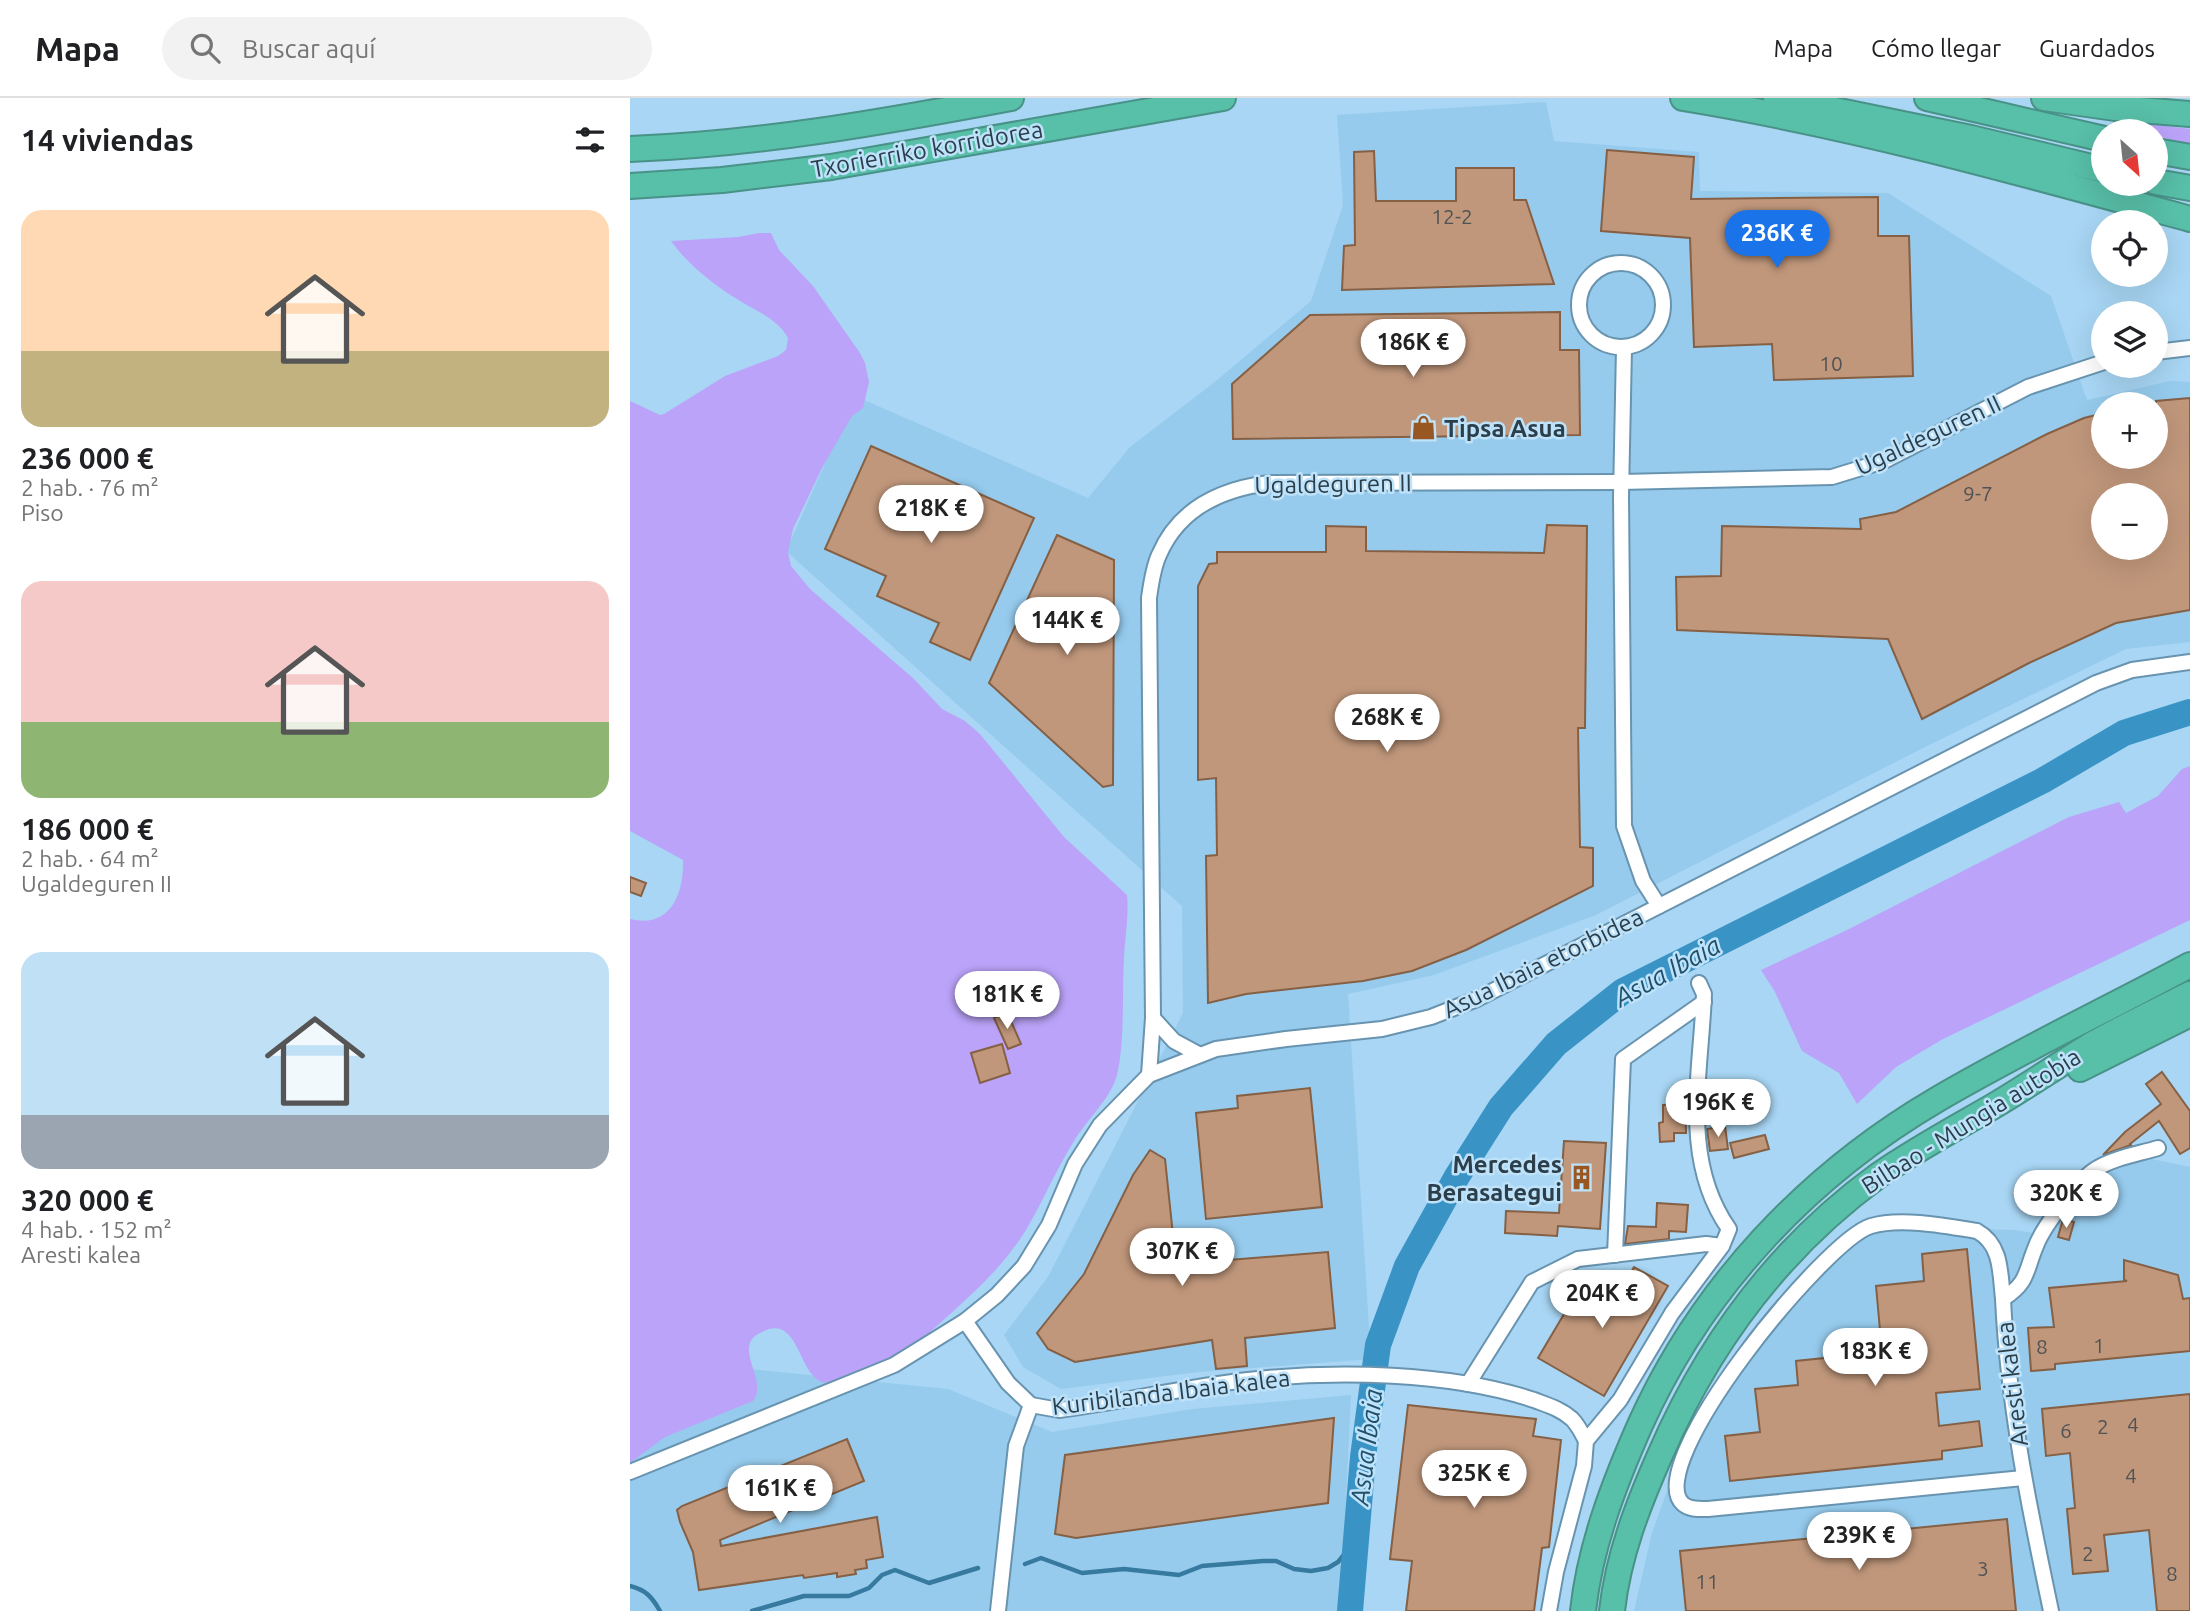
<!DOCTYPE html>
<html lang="es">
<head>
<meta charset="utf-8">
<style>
  body { margin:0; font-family:Ubuntu,sans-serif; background:#f2f2f2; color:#202124; height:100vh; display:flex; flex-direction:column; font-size:26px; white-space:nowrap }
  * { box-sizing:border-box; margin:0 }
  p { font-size:23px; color:#757577 }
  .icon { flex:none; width:38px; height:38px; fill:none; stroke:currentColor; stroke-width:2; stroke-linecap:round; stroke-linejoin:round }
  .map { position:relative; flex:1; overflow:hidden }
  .side { display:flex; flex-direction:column; background:#fff; width:630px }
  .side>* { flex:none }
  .needle { width:46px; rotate:153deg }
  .buttons { position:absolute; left:1461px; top:21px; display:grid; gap:14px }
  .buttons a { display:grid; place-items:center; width:77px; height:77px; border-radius:50%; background:#fff; box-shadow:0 7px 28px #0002; font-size:35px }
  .price { position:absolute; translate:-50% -60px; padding:0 16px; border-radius:24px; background:#fff; color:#222; font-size:23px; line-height:46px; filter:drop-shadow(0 2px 4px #0008) }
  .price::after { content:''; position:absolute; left:50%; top:42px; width:21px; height:16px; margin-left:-10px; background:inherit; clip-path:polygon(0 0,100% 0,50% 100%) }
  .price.selected { background:#1a73e8; color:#fff }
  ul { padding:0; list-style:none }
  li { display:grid; align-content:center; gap:14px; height:371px; padding:0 21px }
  li span { display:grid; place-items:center; height:217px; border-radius:21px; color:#555 }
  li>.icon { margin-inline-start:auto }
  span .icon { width:126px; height:126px; fill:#fffc; stroke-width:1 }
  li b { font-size:30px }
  h2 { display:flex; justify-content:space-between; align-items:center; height:84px; padding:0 21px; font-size:30px }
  header { display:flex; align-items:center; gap:42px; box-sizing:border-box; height:98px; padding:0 35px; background:#fff; border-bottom:2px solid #e0e0e0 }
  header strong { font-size:33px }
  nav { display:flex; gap:38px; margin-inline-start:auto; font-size:24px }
  .search { width:490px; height:63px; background:#f2f2f2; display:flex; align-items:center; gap:18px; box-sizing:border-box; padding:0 24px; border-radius:38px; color:#757577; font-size:26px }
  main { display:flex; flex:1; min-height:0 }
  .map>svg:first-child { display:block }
  .built { fill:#96cbed; fill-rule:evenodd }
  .green { fill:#bba3f9 }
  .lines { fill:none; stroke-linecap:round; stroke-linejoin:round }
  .stream { stroke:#367aa0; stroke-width:4.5 }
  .river { stroke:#3a93c5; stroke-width:26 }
  .building { fill:#c0977b; stroke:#856045; stroke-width:2; fill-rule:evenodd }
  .minor-casing { stroke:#6894b0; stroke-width:18 }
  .motorway-casing { stroke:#489287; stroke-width:28 }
  .minor { stroke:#fff; stroke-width:14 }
  .motorway { stroke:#58bfa8; stroke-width:24 }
  .labels { text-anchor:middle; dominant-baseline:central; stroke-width:5; stroke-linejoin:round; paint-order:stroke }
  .number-label { font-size:21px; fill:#505456 }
  .street-label { font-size:24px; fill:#2b3e4a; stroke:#bde2fa }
  .poi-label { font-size:24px; font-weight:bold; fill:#2b3e4a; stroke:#bde2fa; text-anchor:start }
  .water-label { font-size:26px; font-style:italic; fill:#1f4f69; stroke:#bde2fa }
</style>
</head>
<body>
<header>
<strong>Mapa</strong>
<div class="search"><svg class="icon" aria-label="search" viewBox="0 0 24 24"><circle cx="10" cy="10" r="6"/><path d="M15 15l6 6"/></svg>Buscar aquí</div>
<nav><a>Mapa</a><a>Cómo llegar</a><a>Guardados</a></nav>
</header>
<main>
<section class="side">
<h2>14 viviendas<svg class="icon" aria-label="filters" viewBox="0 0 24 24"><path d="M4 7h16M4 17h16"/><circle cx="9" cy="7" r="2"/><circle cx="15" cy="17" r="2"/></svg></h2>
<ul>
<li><span style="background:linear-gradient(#ffd9b3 65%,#c2b280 0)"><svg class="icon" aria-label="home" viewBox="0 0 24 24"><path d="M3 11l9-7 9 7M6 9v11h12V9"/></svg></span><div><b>236 000 €</b><p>2 hab. · 76 m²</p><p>Piso</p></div></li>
<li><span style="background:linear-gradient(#f6c9c9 65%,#8fb573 0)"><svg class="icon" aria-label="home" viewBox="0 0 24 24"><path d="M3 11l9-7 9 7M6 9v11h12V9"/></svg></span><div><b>186 000 €</b><p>2 hab. · 64 m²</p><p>Ugaldeguren II</p></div></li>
<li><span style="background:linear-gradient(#bfe0f5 75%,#9aa5b1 0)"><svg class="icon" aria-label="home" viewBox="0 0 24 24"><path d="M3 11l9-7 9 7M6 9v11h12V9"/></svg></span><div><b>320 000 €</b><p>4 hab. · 152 m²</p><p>Aresti kalea</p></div></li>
</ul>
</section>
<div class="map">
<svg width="1560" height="1513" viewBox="0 0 1560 1513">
  <rect width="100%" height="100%" fill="#a8d6f4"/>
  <g class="built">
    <path d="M 916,4 L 924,43 L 1069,54 L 1070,93 L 1258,95 L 1421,198 L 1457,302 L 1540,283 L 1560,284 L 1560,544 L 1496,551 L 1295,649 L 966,817 L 804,877 L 718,896 L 741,1261 L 569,1274 L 431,1291 L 393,1269 L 374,1237 L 418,1179 L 553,915 L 552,808 L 156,453 L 225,298 L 458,400 L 500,349 L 586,283 L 681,203 L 713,107 L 707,17 ZM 1474,306 L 1526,306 L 1526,359 L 1474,359 ZM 1474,397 L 1526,397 L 1526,450 L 1474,450 Z"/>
    <path d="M 1517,1060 L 1560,1069 L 1560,1513 L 1004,1513 L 1022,1435 L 1041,1382 L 1111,1258 L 1238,1128 L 1384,1132 L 1418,1137 L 1460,1081 L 1480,1070 Z"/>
    <path d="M 0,1259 L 318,1291 L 422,1334 L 562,1311 L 721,1297 L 713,1465 L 713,1513 L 0,1513 Z"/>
  </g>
  <g class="green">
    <path d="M 1494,23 L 1560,31 L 1560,46 L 1526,38 L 1526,33 L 1494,31 Z"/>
    <path d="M 129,135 L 141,135 L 149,152 L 183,188 L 230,255 L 235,265 L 239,284 L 233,310 L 222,318 L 192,370 L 163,431 L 158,454 L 161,468 L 180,491 L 284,581 L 312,611 L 335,623 L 350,636 L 434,739 L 497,797 C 499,817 495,840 494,860 C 492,895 495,943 487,977 C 480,1002 457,1021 444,1043 C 426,1072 413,1103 396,1132 C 375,1166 347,1192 318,1218 C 301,1233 284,1250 264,1261 C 252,1268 238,1272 225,1276 C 217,1279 208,1285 200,1285 C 166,1288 173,1209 128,1236 C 103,1251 139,1283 123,1303 L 35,1339 L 0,1365 L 0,821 C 41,831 54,795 53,762 L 0,733 L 0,303 L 30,317 L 34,316 L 95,278 L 148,258 L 156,252 L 158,240 C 147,219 121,211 102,198 C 79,183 57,165 41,143 L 108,139 Z"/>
    <path d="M 1560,668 L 1560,822 L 1313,941 L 1266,969 L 1227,1006 L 1209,975 L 1172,953 L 1145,894 L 1131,872 L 1217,832 L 1439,719 L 1489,704 L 1496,715 L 1528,698 L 1552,671 Z"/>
  </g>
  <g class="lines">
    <g class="stream">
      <path d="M 395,1466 L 411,1460 L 452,1475 L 494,1471 L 549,1477 L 572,1468 L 633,1463 L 646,1463 L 664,1471 L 681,1473 L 698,1470 L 708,1464 L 727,1441"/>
      <path d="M 0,1488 C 16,1492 22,1499 30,1513"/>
      <path d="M 122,1513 L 174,1498 L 219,1498 L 239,1490 L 252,1477 L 265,1472 L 299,1485 L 348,1470"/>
    </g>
    <path class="river" d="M 720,1513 L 733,1359 L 748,1247 L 777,1168 L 826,1080 L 871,1009 L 926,946 L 993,893 L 1412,683 L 1494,635 L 1560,614"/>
  </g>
  <g class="building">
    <path d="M 977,52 L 1064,59 L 1061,101 L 1248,99 L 1248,138 L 1279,138 L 1283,278 L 1144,282 L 1142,246 L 1064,249 L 1060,140 L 971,133 Z"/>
    <path d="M 744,53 L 746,103 L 826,103 L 826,70 L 884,70 L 884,102 L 896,102 L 924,186 L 712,192 L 714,148 L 725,147 L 724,54 Z"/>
    <path d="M 930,214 L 930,252 L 949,252 L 950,337 L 603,341 L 602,286 L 680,217 Z"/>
    <path d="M 1560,300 L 1560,512 L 1486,525 L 1399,565 L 1292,621 L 1258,541 L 1047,532 L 1046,479 L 1091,478 L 1092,428 L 1231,431 L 1230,421 L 1266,414 L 1417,336 L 1454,320 L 1474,315 L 1474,359 L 1526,359 L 1526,303 ZM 1474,397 L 1526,397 L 1526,450 L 1474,450 Z"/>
    <path d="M 241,348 L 404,420 L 340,562 L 300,544 L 309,525 L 247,498 L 256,478 L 195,451 Z"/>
    <path d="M 917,427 L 957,428 L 955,630 L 948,630 L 950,749 L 963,750 L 963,788 L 836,852 L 782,873 L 733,883 L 616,896 L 578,905 L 576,758 L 587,757 L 586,680 L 568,682 L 568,488 L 579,466 L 587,465 L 587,454 L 696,454 L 696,428 L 736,429 L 736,453 L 914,455 Z"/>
    <path d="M 427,437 L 484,462 L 483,687 L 473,689 L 359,585 Z"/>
    <path d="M 0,779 L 16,785 L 11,798 L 0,794 Z"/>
    <path d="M 377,914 L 391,946 L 378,951 L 364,920 Z"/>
    <path d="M 372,946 L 380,975 L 350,985 L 341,955 Z"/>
    <path d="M 1532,974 L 1560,1013 L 1560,1050 L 1550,1056 L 1529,1023 L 1500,1046 L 1501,1047 L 1473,1057 L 1495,1034 L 1531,1006 L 1516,986 Z"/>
    <path d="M 680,990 L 692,1109 L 576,1121 L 566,1015 L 608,1010 L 607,998 Z"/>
    <path d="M 1055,1006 L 1056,1035 L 1044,1035 L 1044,1043 L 1030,1044 L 1029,1025 L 1033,1024 L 1033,1007 Z"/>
    <path d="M 1095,1028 L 1098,1051 L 1080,1053 L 1077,1031 Z"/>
    <path d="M 1135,1037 L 1139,1051 L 1104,1060 L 1100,1045 Z"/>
    <path d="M 934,1043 L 976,1045 L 970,1131 L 928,1128 L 927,1138 L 875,1135 L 876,1113 L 929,1115 Z"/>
    <path d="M 520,1052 L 535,1061 L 543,1137 L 583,1133 L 586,1163 L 698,1154 L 705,1230 L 615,1240 L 617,1268 L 586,1271 L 582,1242 L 445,1264 L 418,1251 L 407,1235 L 454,1176 L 503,1077 Z"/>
    <path d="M 1027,1105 L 1058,1107 L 1056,1134 L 1039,1133 L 1039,1141 L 995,1146 L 998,1128 L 1026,1129 Z"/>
    <path d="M 1433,1121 L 1444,1124 L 1439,1142 L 1428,1139 Z"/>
    <path d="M 1337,1151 L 1350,1291 L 1306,1295 L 1309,1328 L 1349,1323 L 1352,1348 L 1312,1353 L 1312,1361 L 1100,1383 L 1095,1338 L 1130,1334 L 1125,1291 L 1168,1287 L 1166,1263 L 1252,1254 L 1246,1188 L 1294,1183 L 1292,1156 Z"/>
    <path d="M 1494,1162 L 1548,1177 L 1553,1201 L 1560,1200 L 1560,1253 L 1425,1266 L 1425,1271 L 1401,1273 L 1398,1230 L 1424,1229 L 1419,1190 L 1497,1183 L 1494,1182 Z"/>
    <path d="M 1004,1169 L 1038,1188 L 974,1298 L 908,1260 L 956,1179 L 988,1197 Z"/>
    <path d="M 1560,1296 L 1560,1513 L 1527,1513 L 1519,1432 L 1474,1437 L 1478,1473 L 1443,1476 L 1437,1411 L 1445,1410 L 1440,1355 L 1416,1358 L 1412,1311 Z"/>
    <path d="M 778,1307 L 906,1321 L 903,1338 L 931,1342 L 919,1449 L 912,1450 L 904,1513 L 776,1513 L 782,1463 L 760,1461 Z"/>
    <path d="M 704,1320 L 698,1405 L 446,1440 L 425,1436 L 435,1357 Z"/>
    <path d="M 217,1341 L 234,1383 L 90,1442 L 91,1448 L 247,1419 L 253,1459 L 236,1462 L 237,1470 L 225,1472 L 226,1476 L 207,1479 L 207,1475 L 174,1480 L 173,1477 L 69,1492 L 63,1454 L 50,1424 L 47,1412 L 52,1408 Z"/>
    <path d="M 1377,1421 L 1386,1513 L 1056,1513 L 1050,1453 Z"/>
  </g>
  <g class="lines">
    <defs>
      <g id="minor">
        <circle cx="991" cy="207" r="42"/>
        <path d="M 994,250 L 991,398 L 994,728 L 1013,783 L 1029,808"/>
        <path d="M 1526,254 L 1560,250"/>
        <path d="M 523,920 L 544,943 L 570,957"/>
        <path d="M 519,977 L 523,920 L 519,500 C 521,486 523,470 529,457 C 549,410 591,391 639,385 L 991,384 L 1202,379 L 1254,363 L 1398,289 L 1474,264"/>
        <path d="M 985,1157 L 993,961 L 1074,904"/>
        <path d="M 1373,1201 C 1370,1175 1372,1147 1347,1133 C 1317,1128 1270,1119 1241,1128 C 1195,1142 1010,1368 1053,1406 C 1060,1412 1070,1411 1078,1411 L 1393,1380"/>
        <path d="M 335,1223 L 378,1285 L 401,1307 L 386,1348 L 368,1513"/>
        <path d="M 838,1286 L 902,1184 L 948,1161 L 1076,1146 L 1092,1148"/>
        <path d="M 401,1307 L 429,1312 C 492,1304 555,1289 618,1282 C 706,1272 820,1274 904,1302 C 917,1307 931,1311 942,1321 C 948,1327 952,1335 956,1343"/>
        <path d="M 0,1374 L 264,1267 L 335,1223 L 367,1197 L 394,1168 L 419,1127 L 445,1066 L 470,1027 L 519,977 L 586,951 L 656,941 L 752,931 L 801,919 L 847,901 L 1466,585 L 1502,572 L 1560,564"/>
        <path d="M 919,1513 L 926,1474 L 954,1368 L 956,1343 L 990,1302 L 1042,1215 L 1092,1148 L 1099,1131 C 1050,1061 1071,976 1074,896 L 1069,885"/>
        <path d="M 1421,1513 C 1399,1409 1378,1307 1373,1201 C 1399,1184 1395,1174 1406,1148 C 1413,1129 1448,1082 1466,1071 C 1483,1060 1508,1056 1528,1050"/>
      </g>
      <g id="motorway">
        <path d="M 1053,0 C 1225,28 1392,75 1560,121"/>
        <path d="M 1146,0 L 1341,40 L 1474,72"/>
        <path d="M 1297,0 L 1474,41"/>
        <path d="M 1414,0 L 1485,10 L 1560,16"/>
        <path d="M 0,51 C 129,46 254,24 381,0"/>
        <path d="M 1526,53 L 1560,59"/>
        <path d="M 1526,84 L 1560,90"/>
        <path d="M 0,88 L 92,82 L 201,69 L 593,0"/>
        <path d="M 1450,971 L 1560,916"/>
        <path d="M 953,1513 C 960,1448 984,1386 1010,1327 C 1072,1189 1178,1077 1308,1001 C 1390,953 1476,912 1560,867"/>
        <path d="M 982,1513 C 988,1458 1008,1407 1030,1357 C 1078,1246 1150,1149 1249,1077 C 1285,1052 1324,1031 1362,1009 C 1396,989 1428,967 1461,947 C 1493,929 1527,913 1560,896"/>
      </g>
    </defs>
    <use href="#minor" class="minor-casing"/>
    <use href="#motorway" class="motorway-casing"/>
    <use href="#minor" class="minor"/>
    <use href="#motorway" class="motorway"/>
  </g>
  <defs>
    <symbol id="shop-bare" viewBox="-9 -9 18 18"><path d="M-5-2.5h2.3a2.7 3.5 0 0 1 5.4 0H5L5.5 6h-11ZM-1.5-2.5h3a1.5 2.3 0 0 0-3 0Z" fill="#985722" stroke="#bde2fa" stroke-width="2.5" paint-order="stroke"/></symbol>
    <symbol id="building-bare" viewBox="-9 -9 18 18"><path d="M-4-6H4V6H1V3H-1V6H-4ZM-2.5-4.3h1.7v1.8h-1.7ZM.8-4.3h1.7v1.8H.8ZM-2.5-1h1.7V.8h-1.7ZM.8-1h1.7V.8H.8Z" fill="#985722" stroke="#bde2fa" stroke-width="2.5" paint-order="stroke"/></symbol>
  </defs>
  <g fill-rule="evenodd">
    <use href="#shop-bare" x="776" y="312" width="35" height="35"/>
    <use href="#building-bare" x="934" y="1062" width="35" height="35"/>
  </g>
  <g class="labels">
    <g class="number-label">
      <text x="822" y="118">12-2</text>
      <text x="1201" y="265">10</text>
      <text x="1348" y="395">9-7</text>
      <text x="1469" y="1247">1</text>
      <text x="1412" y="1248">8</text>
      <text x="1503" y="1326">4</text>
      <text x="1473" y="1328">2</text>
      <text x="1436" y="1332">6</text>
      <text x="1501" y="1377">4</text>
      <text x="1458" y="1455">2</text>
      <text x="1353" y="1470">3</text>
      <text x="1542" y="1475">8</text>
      <text x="1077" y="1483">11</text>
    </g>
    <g class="street-label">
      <text transform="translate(297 51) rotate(-10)">Txorierriko korridorea</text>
      <text transform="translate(1298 337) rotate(-25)">Ugaldeguren II</text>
      <text transform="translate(703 386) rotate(-1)">Ugaldeguren II</text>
      <text transform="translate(913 865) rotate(-26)">Asua Ibaia etorbidea</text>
      <text transform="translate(1341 1023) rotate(-32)">Bilbao - Mungia autobia</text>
      <text transform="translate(1382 1286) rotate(-97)">Aresti kalea</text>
      <text transform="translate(541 1294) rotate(-7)">Kuribilanda Ibaia kalea</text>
    </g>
    <g class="poi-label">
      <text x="814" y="330">Tipsa Asua</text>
      <text x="932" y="1066" text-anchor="end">Mercedes<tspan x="932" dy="28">Berasategui</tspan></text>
    </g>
    <g class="water-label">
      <text transform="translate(1037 873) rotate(-29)">Asua Ibaia</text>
      <text transform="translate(736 1349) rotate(-83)">Asua Ibaia</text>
    </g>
  </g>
</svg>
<div class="buttons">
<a><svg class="needle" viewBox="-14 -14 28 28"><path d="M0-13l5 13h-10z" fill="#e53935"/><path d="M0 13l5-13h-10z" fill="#757577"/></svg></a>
<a><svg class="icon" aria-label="locate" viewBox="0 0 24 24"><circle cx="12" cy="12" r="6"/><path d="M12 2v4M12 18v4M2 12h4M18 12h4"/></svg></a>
<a><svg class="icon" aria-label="layers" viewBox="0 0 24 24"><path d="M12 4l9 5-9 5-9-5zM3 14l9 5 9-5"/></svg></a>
<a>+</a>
<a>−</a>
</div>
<b class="price selected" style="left:1147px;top:172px">236K €</b>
<b class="price" style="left:783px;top:281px">186K €</b>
<b class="price" style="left:301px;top:447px">218K €</b>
<b class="price" style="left:437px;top:559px">144K €</b>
<b class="price" style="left:757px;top:656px">268K €</b>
<b class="price" style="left:377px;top:933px">181K €</b>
<b class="price" style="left:1088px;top:1041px">196K €</b>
<b class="price" style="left:1436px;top:1132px">320K €</b>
<b class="price" style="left:552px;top:1190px">307K €</b>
<b class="price" style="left:972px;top:1232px">204K €</b>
<b class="price" style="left:1245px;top:1290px">183K €</b>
<b class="price" style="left:844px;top:1412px">325K €</b>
<b class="price" style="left:150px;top:1427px">161K €</b>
<b class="price" style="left:1229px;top:1474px">239K €</b>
</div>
</main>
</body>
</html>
